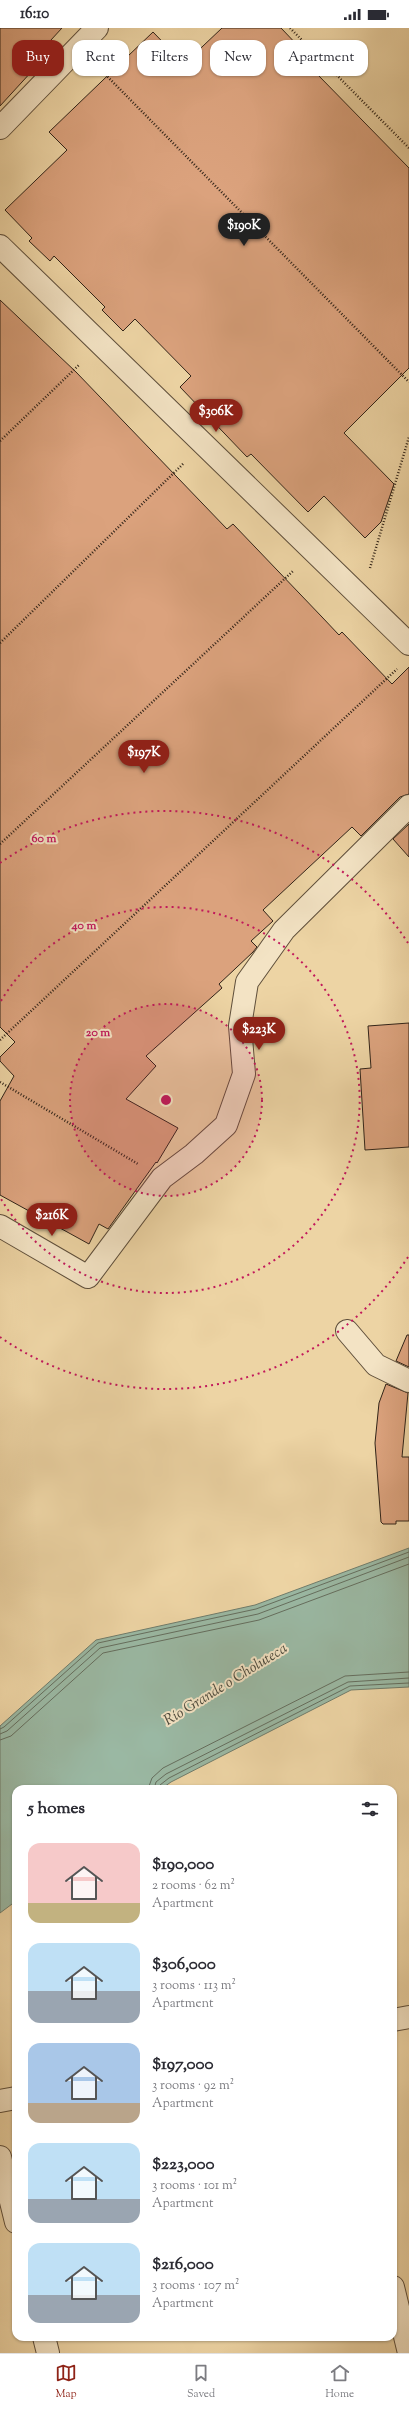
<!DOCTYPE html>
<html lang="en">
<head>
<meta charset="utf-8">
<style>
  body { margin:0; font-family:"Sorts Mill Goudy",serif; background:#f7f7f7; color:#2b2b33; height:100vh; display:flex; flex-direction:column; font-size:15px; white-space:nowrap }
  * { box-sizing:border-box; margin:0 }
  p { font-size:13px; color:#7c7c81 }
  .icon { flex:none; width:22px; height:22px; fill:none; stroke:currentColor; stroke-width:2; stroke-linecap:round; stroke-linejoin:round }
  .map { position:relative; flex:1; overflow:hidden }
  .drawer { position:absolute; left:12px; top:1757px; width:385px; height:556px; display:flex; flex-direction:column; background:#fff; border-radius:12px; box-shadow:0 1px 3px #0004 }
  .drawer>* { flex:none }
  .guide { position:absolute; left:12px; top:12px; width:385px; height:36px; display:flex; gap:8px }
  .price { position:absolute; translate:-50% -34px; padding:0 9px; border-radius:14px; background:#8f2418; color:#fff; font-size:13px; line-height:26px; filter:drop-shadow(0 1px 2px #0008) }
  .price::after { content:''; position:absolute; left:50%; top:24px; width:12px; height:9px; margin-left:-6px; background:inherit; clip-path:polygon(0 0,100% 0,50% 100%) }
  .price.selected { background:#222; color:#fff }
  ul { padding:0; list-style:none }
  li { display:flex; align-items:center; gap:12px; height:100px; padding:0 16px }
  li span { display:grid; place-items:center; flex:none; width:112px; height:80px; border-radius:12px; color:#555 }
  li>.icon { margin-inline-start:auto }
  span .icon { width:48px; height:48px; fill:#fffc; stroke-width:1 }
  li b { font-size:17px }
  h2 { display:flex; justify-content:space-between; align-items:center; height:48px; padding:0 16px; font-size:17px }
  .chip { padding:0 14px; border-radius:12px; background:#fff; box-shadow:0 1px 3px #0004; font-size:14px; line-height:36px }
  .chip.selected { background:#8f2418; color:#fff }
  .status { display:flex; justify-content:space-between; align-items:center; height:28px; padding:0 20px; background:#fff; direction:ltr }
  .status svg { height:11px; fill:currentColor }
  .tab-bar { display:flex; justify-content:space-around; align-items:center; height:56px; border-top:1px solid #e1e1e2; background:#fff; font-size:11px; color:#7c7c81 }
  .tab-bar a { display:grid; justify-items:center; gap:2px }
  .tab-bar .selected { color:#8f2418 }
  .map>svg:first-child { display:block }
  .water { fill:#9ab8a3; stroke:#707c6b }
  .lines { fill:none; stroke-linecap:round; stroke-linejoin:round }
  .shore { stroke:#656e5e; stroke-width:1 }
  .building { fill:#dba27d; stroke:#302318 }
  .minor-casing { stroke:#5f4f3b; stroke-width:24 }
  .path { stroke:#302318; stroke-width:2.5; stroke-dasharray:1 2; stroke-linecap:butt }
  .minor { stroke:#f3e3c4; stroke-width:22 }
  .ring { fill:none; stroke:#c2185b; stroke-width:2; stroke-dasharray:2 4 }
  .labels { text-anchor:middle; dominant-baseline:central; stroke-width:4; stroke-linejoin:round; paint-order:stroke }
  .water-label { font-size:15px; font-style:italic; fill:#4a483b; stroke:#f3e3c4 }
  .centre { fill:#c2185b; stroke:#f3e3c4; stroke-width:2 }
  .ring-label { font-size:12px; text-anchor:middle; font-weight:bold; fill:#c2185b; stroke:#f3e3c4; stroke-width:4; stroke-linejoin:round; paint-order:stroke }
</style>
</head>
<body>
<div class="status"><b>16:10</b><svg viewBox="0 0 49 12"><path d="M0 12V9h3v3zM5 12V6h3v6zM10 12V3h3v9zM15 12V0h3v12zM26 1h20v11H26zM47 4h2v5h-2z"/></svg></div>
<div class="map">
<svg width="409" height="2325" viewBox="0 0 409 2325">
  <rect width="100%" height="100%" fill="#edd4a4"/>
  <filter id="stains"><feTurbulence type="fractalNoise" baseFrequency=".005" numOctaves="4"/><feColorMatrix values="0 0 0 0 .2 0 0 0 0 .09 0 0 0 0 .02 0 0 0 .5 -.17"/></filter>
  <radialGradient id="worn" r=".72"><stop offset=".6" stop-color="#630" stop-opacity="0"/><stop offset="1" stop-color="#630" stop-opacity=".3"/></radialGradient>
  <path class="water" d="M 409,1520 L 409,1659 L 351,1662 L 171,1754 L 161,1761 L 16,1761 L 16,1873 L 0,1885 L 0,1698 L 96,1612 L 255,1577 Z"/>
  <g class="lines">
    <g class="shore">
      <path d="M 0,1701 L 4,1699 L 98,1615 L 256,1581 L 409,1524"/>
      <path d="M 0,1706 L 7,1703 L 100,1620 L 258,1586 L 409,1529"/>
      <path d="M 0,1712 L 11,1708 L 103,1625 L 259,1592 L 409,1536"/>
      <path d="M 148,1761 L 152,1750 L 163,1740 L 345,1648 L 409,1644"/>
      <path d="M 154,1761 L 156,1754 L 166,1746 L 348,1654 L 409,1650"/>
      <path d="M 159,1761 L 160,1757 L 169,1750 L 350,1658 L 409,1655"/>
    </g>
  </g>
  <g class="building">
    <path d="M 0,0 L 62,0 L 28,37 L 33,42 L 0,78 Z"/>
    <path d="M 222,0 L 281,0 L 322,43 L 318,47 L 409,140 L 409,340 L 344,405 L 394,456 L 381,494 L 365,510 L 324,468 L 308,484 L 251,426 L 247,429 L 180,359 L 191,348 L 135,291 L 123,303 L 102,282 L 105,279 L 54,228 L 50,233 L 29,213 L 32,210 L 5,182 L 67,122 L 49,104 L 153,4 L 184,36 Z"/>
    <path d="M 0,272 L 76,344 L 227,501 L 233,496 L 322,589 L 339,607 L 342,604 L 392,656 L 409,639 L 409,766 L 400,769 L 361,808 L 352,799 L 263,882 L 273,893 L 251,913 L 257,919 L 253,924 L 219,956 L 222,960 L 146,1028 L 156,1038 L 126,1071 L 178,1100 L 157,1135 L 156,1134 L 108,1201 L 99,1196 L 89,1216 L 0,1167 L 0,1073 L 14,1048 L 0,1033 L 0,1029 L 15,1014 L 0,999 Z"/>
    <path d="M 409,796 L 409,829 L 393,811 Z"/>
    <path d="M 409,995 L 409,1119 L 365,1122 L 360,1041 L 371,1040 L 368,998 Z"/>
    <path d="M 407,1307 L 409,1307 L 409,1339 L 396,1333 Z"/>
    <path d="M 386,1356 L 408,1365 L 402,1429 L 409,1429 L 409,1493 L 396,1493 L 396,1496 L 383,1496 L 381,1494 L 375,1415 L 379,1375 Z"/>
  </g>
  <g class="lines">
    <defs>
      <g id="minor">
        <path d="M 0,100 L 97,0"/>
        <path d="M 0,218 L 409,616"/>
        <path d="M 0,1198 L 88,1249 L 162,1150 L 194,1126 L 226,1097 L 244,1046 L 240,998 L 247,954 L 284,902 L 409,778"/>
        <path d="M 347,1303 L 376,1337 L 409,1353"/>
        <path d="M 393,1992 L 409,1989"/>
        <path d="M 0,2073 L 16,2070"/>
        <path d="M 0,2129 L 16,2194"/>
        <path d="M 393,2259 L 409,2325"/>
        <path d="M 44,2309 L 48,2325"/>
      </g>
    </defs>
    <use href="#minor" class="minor-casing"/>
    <g class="path">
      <path d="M 290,0 L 409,120"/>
      <path d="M 97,38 L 409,354"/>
      <path d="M 0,413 L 80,336"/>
      <path d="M 370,540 L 409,409"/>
      <path d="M 0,615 L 184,435"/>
      <path d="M 0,816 L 293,543"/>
      <path d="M 0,1012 L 397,641"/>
      <path d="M 0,1054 L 138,1136"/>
    </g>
    <use href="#minor" class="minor"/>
  </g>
  <circle cx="166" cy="1072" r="96" fill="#c2185b" fill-opacity=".12"/>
  <g class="ring">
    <circle cx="166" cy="1072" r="96"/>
    <path d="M1 973A193 193 0 1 1 1 1171"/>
    <path d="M408 1229A289 289 0 0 1 0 1309M0 835A289 289 0 0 1 408 915"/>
  </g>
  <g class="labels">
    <g class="water-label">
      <text transform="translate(226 1657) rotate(-32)">Río Grande o Choluteca</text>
    </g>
  </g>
  <circle cx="166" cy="1072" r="6" class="centre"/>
  <g class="ring-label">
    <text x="44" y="814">60 m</text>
    <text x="84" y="901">40 m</text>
    <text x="98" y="1008">20 m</text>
  </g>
  <rect width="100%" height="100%" filter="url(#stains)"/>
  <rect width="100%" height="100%" fill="url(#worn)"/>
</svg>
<b class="price selected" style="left:244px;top:219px">$190K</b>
<b class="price" style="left:216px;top:405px">$306K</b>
<b class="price" style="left:144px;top:746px">$197K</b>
<b class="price" style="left:259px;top:1023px">$223K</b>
<b class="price" style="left:52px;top:1209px">$216K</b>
<div class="guide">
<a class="chip selected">Buy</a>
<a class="chip">Rent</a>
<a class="chip">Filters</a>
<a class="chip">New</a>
<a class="chip">Apartment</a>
</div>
<section class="drawer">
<h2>5 homes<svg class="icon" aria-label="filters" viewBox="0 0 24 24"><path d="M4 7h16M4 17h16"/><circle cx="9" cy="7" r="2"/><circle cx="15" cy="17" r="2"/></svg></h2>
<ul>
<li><span style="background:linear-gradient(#f6c9c9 75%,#c2b280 0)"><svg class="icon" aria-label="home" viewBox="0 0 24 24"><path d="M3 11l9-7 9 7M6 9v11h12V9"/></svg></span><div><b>$190,000</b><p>2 rooms · 62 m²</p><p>Apartment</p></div></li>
<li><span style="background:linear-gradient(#bfe0f5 60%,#9aa5b1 0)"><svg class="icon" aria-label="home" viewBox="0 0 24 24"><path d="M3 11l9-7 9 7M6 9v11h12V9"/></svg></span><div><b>$306,000</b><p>3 rooms · 113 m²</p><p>Apartment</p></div></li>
<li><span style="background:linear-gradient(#a9c7e8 75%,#b9a48a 0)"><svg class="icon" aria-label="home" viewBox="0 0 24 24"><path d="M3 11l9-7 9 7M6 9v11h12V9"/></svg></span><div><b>$197,000</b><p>3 rooms · 92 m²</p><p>Apartment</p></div></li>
<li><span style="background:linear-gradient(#bfe0f5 70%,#9aa5b1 0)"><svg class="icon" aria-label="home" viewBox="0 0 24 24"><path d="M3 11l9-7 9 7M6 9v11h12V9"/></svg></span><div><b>$223,000</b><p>3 rooms · 101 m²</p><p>Apartment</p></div></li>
<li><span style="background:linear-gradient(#bfe0f5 65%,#9aa5b1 0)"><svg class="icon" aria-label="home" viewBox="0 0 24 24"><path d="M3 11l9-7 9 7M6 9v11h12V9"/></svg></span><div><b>$216,000</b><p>3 rooms · 107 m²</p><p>Apartment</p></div></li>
</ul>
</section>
</div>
<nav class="tab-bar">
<a class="selected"><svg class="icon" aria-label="map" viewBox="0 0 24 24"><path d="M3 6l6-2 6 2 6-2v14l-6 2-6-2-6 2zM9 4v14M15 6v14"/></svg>Map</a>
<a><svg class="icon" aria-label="saved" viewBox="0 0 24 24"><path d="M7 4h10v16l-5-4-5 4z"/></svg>Saved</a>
<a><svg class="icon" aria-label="home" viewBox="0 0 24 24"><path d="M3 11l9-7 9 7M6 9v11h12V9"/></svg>Home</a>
</nav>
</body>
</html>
